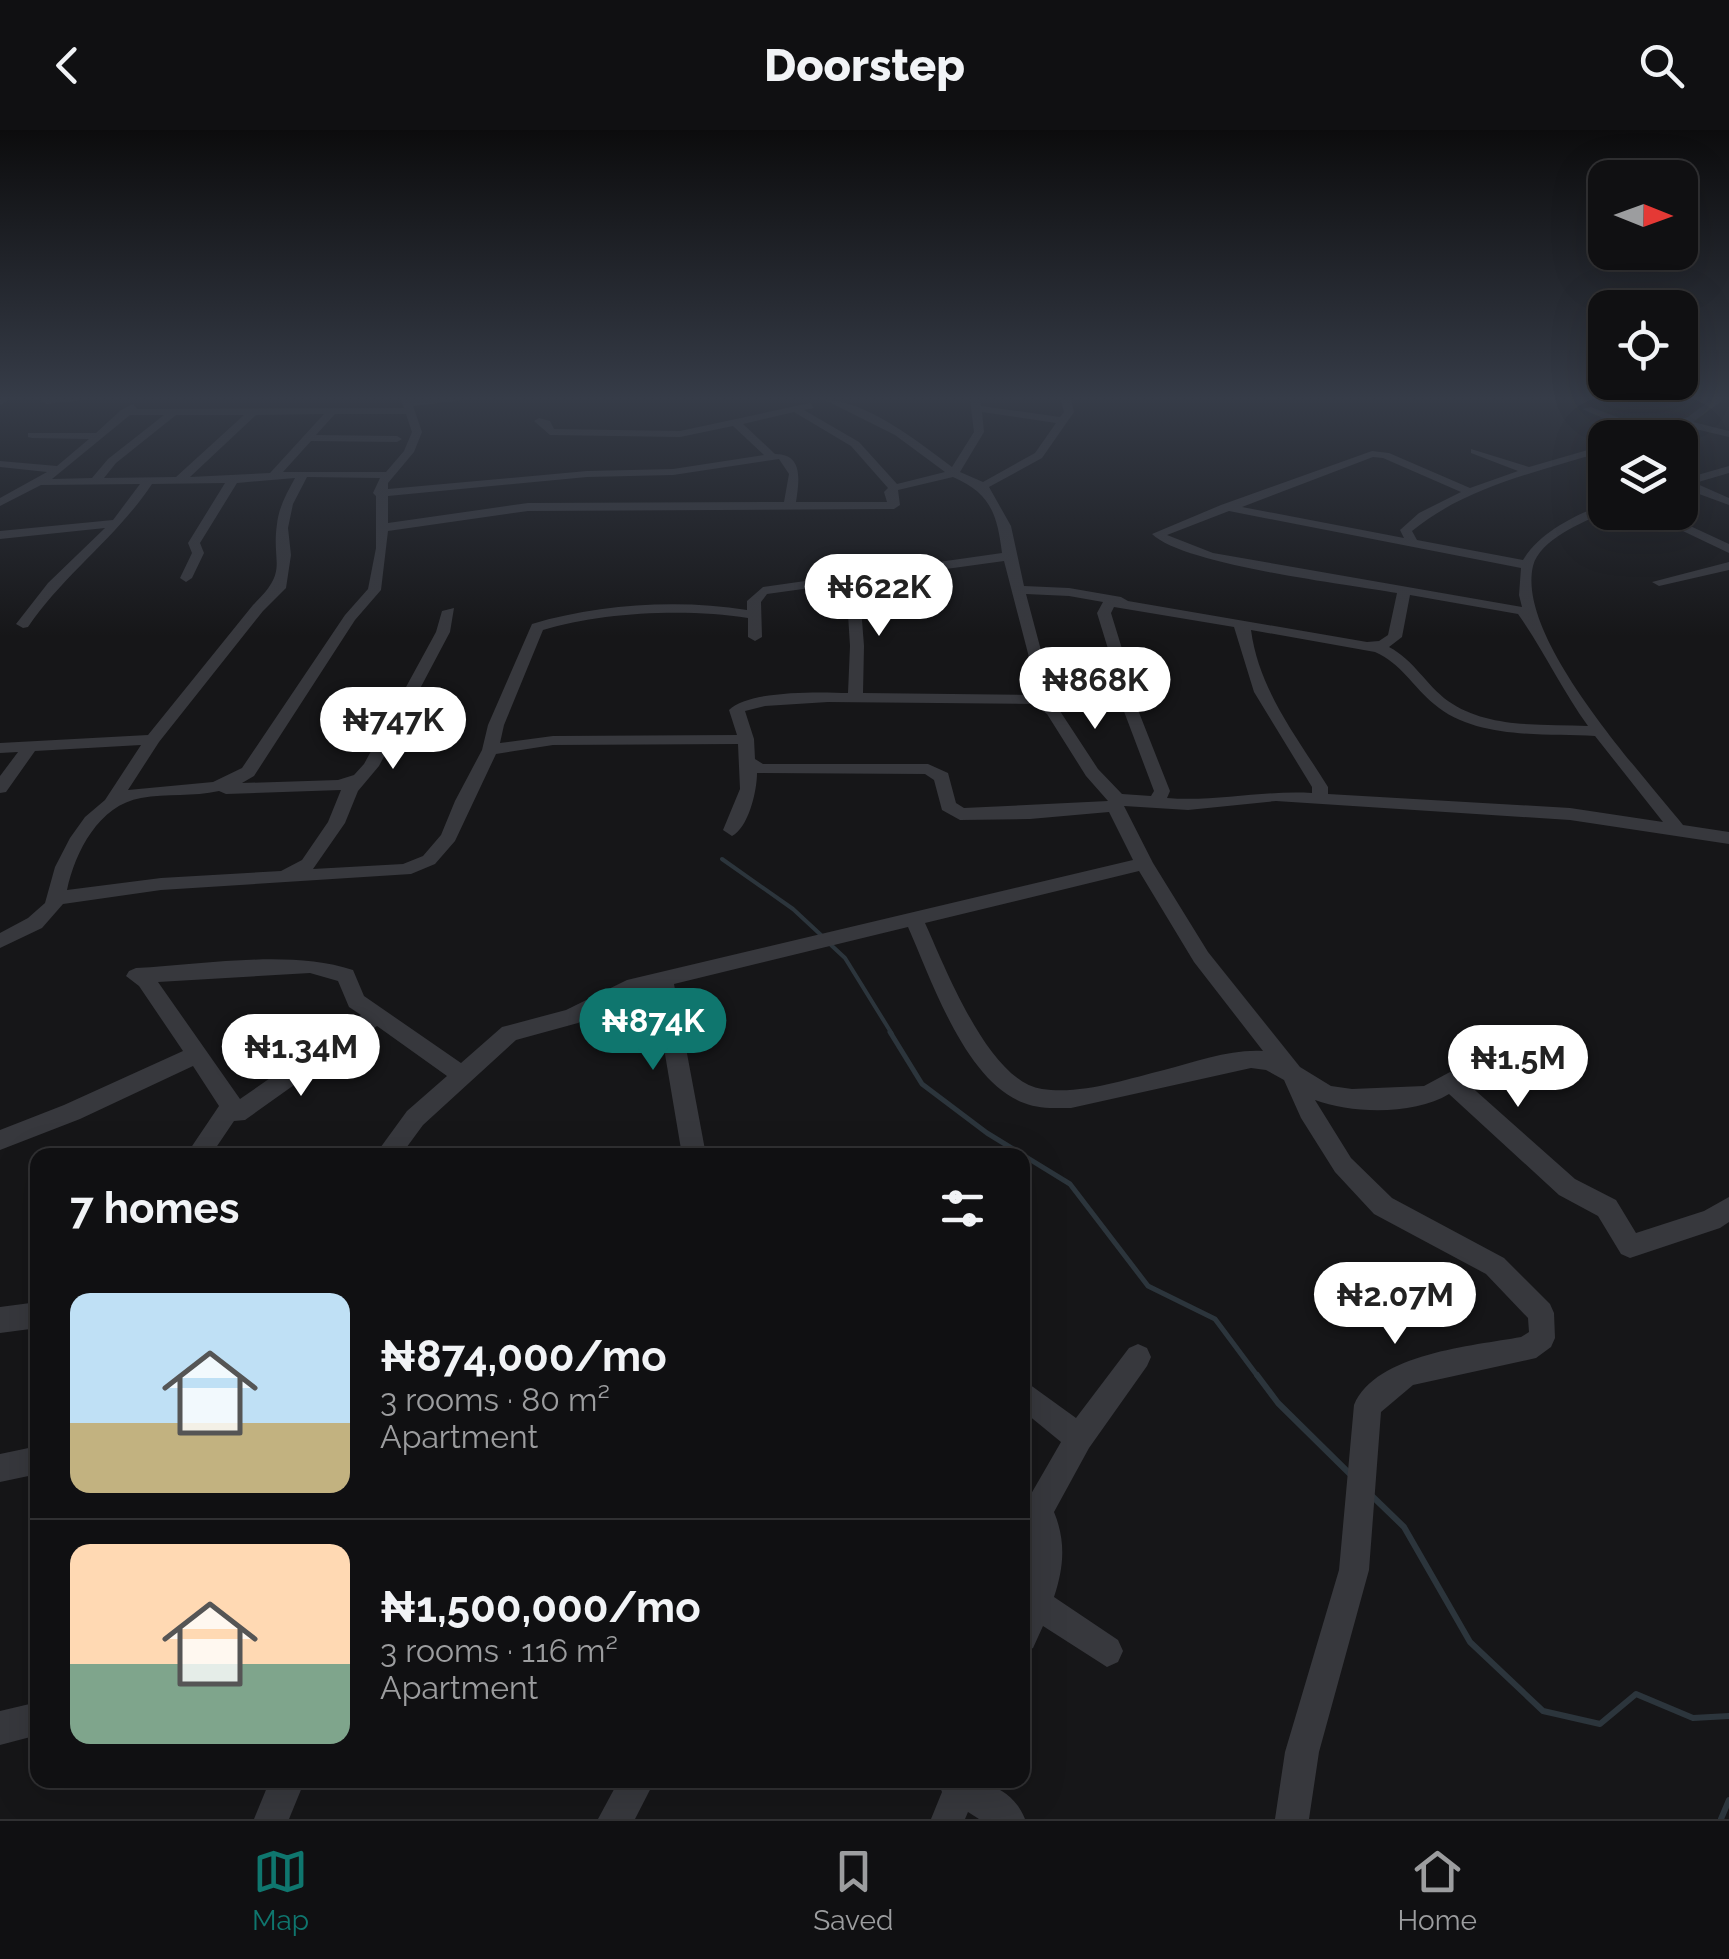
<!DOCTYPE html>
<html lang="en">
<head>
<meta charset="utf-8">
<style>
  body { margin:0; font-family:Raleway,sans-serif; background:#1e1e20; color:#f1f3f6; height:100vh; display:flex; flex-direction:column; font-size:38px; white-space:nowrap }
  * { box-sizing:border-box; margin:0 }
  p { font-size:32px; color:#9c9d9f }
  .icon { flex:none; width:55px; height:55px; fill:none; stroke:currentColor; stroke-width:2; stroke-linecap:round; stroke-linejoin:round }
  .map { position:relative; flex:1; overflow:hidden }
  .sheet { position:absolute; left:30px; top:1018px; width:1000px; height:640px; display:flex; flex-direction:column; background:#101012; border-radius:20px; box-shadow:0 10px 40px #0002,0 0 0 2px #303032 }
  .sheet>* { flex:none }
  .needle { width:65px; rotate:91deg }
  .buttons { position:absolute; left:1588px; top:30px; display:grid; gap:20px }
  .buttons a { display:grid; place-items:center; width:110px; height:110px; border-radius:20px; background:#101012; box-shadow:0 10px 40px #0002,0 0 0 2px #303032; font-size:50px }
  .price { position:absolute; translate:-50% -85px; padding:0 22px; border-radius:35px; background:#fff; color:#222; font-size:32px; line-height:65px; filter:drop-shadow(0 2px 5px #0008) }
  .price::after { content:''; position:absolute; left:50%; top:60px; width:30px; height:22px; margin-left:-15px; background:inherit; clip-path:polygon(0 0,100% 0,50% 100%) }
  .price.active { background:#0f766e; color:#fff }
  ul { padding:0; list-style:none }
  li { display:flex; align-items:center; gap:30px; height:250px; padding:0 40px }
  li+li { border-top:2px solid #303032 }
  li span { display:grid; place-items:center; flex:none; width:280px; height:200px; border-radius:20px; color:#555 }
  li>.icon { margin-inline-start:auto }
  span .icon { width:120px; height:120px; fill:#fffc; stroke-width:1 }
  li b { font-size:42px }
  h2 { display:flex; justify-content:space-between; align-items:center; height:120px; padding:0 40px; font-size:42px }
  header { display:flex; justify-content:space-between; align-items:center; height:130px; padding:0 40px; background:#101012; font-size:45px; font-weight:800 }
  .menu { display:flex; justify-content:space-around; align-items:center; height:140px; border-top:2px solid #303032; background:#101012; font-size:28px; color:#9c9d9f }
  .menu a { display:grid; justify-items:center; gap:5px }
  .menu .active { color:#0f766e }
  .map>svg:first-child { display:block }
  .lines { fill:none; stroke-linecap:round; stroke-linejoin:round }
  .stream-far2 { stroke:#2c353c; stroke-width:4 }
  .stream-far1 { stroke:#2c353c; stroke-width:5 }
  .stream { stroke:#2c353c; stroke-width:6 }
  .minor { fill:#37383d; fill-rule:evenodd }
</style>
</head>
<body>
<header><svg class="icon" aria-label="back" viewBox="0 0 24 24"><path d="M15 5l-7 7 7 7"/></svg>Doorstep<svg class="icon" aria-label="search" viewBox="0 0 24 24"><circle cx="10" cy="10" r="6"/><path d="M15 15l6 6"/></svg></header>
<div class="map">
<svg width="1729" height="1689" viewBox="0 0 1729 1689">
  <rect width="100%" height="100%" fill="#161618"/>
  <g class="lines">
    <g class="stream-far2">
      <path d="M 722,729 L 793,779 L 821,805"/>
      <path d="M 831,815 L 845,828 L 892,904"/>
    </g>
    <path class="stream-far1" d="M 890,902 L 922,954 L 987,1003 L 1070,1054 L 1148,1156 L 1215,1189 L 1259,1248"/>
    <g class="stream">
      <path d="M 1257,1245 L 1278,1273 L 1351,1345"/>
      <path d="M 1372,1366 L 1404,1397 L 1470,1512 L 1543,1581 L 1600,1594 L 1636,1564 L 1693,1588 L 1729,1586"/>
      <path d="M 1721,1689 L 1729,1670"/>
    </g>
    <g class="minor">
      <path d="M 0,270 L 8,270 L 0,275 Z"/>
      <path d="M 84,270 L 46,274 L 41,271 L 42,270 Z"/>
      <path d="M 401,270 L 463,270 L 413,276 L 422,302 L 414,322 L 388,353 L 388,359 L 587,341 L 673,339 L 764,325 L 733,296 L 680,307 L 550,305 L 534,291 L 539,288 L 550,291 L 554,299 L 680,301 L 810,273 L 814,278 L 804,280 L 859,312 L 897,354 L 945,342 L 895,305 L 825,270 C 866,270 920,313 952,337 L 974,302 L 970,270 L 980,270 L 981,276 L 1060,287 L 1064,282 L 1061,270 L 1071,270 L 1074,282 L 1042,328 L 989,357 L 1011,396 L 1024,456 L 1069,458 L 1121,467 L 1128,471 L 1367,512 L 1379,511 L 1388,505 L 1397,463 C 1346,454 1184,435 1152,404 L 1221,375 L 1372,321 L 1389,323 L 1470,358 L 1518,341 L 1471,323 L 1471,319 L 1529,337 L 1605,315 L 1605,321 C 1538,342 1467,356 1412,401 L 1417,410 L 1523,430 C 1540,402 1575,385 1605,374 L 1605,382 C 1582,393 1540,409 1533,436 C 1516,508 1640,641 1683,695 L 1729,702 L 1729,714 L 1570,690 L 1276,671 L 1188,680 L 1124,676 L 1153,733 L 1208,822 L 1300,937 L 1331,956 L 1352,959 L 1424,956 L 1450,942 L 1458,945 L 1575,1049 L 1616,1070 L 1636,1103 L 1704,1081 L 1729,1067 L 1729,1092 L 1720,1098 L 1630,1128 L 1621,1124 L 1598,1086 L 1559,1065 L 1449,964 C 1415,985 1352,984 1315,970 L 1351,1028 L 1392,1068 L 1504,1128 L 1550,1174 L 1554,1183 L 1555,1208 L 1551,1217 L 1536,1228 L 1413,1255 L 1381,1282 L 1369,1440 L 1319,1622 L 1309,1689 L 1275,1689 L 1285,1622 L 1339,1440 L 1354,1275 C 1376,1223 1473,1216 1521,1207 L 1529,1202 L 1528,1188 L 1486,1144 L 1374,1084 L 1335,1042 L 1301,988 L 1284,950 L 1266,940 L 1251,938 L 1071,978 C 1054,978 1039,979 1024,973 C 965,951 932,851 908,797 L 674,854 L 706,1025 L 682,1025 L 654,859 L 632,864 L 578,893 L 516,910 L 423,995 L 401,1025 L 375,1025 L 407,981 L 447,946 L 377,896 L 245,990 L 234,991 L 211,1025 L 186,1025 L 219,976 L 193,936 L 80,989 L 0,1020 L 0,1000 L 64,975 L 183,921 L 139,856 L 126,846 L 129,841 L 136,838 C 205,835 287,819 353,840 L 364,866 L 461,933 L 502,897 L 566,880 L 627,850 L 1133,730 L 1109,682 L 1030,689 L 960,690 L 942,680 L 934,650 L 925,644 L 757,643 C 757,662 748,698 732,706 L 723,700 L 740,659 L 738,614 L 553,615 L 496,624 L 455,711 L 435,734 L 411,744 L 161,760 L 63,774 L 42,798 L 0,818 L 0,803 L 28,788 L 45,773 L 55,737 L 70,708 L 85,687 L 105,670 L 141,615 L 35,621 L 6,662 L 0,663 L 0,646 L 18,622 L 0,623 L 0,613 L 148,605 L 253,475 C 290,440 271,434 277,394 C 279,376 287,363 295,348 L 237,353 L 200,413 L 204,423 L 192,448 L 186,452 L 180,448 L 192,423 L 188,413 L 225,353 L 152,354 C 117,407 64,444 28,497 L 23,498 L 16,494 L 48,453 L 105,398 L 0,409 L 0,401 L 113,390 L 140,354 L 41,355 L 0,376 L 0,368 L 47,342 L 0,337 L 0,331 L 57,336 L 89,309 L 32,308 L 28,307 L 28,303 L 96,303 L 121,280 L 133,274 L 137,279 L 404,278 ZM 794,282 L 851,316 L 888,358 L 884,362 L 887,372 L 796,372 C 799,351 804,324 775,324 L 743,294 ZM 982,282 L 1056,293 L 1035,323 L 983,352 L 960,342 L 984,302 ZM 324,284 L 270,343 L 190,347 L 256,285 ZM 335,284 L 406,284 L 412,302 L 404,321 L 386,342 L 283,342 L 311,311 L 397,312 L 402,309 L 397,306 L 316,305 ZM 130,285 L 164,285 L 108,329 L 92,348 L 52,349 ZM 176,285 L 244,285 L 176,347 L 104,348 L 116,333 ZM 1373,327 L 1383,328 L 1461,362 L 1419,383 L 1400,400 L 1404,408 L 1242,377 ZM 779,329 L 789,344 L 784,372 L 528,373 L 388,393 L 388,366 L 587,347 L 673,345 ZM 307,347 L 380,348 L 373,363 L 376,366 L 376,418 L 368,459 L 345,485 L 242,638 L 213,652 L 128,660 L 159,612 L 263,481 L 286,458 L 291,425 L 288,398 L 293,374 ZM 953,347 C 990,363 997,383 1002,423 L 763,457 L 747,471 L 747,480 C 679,469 598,474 532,494 L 488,595 L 482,620 L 455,671 L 441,705 L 423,726 L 403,734 L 313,739 L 345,693 L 358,661 L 379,636 L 450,502 L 454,478 L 442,481 L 436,502 L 364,634 L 354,645 L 338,650 L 242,653 L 254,646 L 355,490 L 381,460 L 388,401 L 528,381 L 894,379 L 900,375 L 898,360 ZM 1229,381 L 1521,438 L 1519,465 L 1522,477 L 1213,423 L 1167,405 ZM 1004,431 L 1037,558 L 1032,565 L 863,563 L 864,516 L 859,451 ZM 846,453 L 850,516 L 848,563 C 819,562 750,560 729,580 L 737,605 L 553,606 L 500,613 L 504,595 L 543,500 C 601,482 687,478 748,488 L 748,507 L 755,511 L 762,507 L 761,472 L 767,464 ZM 1026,464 L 1069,466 L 1103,472 L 1097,483 L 1109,522 L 1111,547 L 1154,661 L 1151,666 L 1122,664 L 1098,639 L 1058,578 L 1045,569 L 1051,558 ZM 1410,465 L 1518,484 C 1543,519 1562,560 1588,596 C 1542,594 1488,599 1448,571 C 1426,555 1414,530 1389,517 L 1402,507 ZM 1114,477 L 1234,497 L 1254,562 L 1312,657 L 1312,663 C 1263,660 1215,672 1167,668 L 1170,661 L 1125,547 L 1123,522 L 1111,483 ZM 1251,500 L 1375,522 C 1401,533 1413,557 1434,574 C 1476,610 1544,603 1595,606 L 1663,692 L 1570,678 L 1328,664 L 1328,657 C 1297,607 1259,560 1251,500 ZM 828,572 L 1033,574 L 1047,584 L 1086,646 L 1108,671 L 964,678 L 956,673 L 948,643 L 928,634 L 763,634 L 755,629 L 754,609 L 745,581 L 765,576 ZM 341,660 L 328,692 L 302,730 L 281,741 L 161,748 L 67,760 C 75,722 99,675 141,668 C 167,663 193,667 219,661 L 226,664 ZM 1139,741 L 1194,832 L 1263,921 C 1230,919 1196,932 1164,940 C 1127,949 1081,965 1042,959 C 989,952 945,837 925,793 ZM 310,843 L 338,851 L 349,877 L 361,885 L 240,969 L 158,852 Z"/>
      <path d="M 1711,270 L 1723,270 L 1693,292 L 1729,301 L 1729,307 L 1683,296 L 1652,307 L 1634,308 L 1641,304 L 1582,279 L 1591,277 L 1651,300 L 1688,287 Z"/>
      <path d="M 1729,336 L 1729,343 L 1695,353 L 1729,368 L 1729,375 L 1680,357 L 1680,350 Z"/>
      <path d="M 1643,382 L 1660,382 L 1729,414 L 1729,423 Z"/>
      <path d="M 1729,432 L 1729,440 L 1659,456 L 1652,452 Z"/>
      <path d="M 38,1172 L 38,1198 L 0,1203 L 0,1177 Z"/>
      <path d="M 1138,1214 L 1147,1218 L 1151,1227 L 1147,1236 L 1089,1318 L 1054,1382 C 1066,1411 1064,1437 1054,1467 L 1118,1510 L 1123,1521 L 1118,1532 L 1107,1537 L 1043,1496 L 1033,1518 L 1022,1523 C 1022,1506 1021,1489 1022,1473 C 1025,1444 1038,1423 1028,1393 L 1022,1391 L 1022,1361 L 1031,1364 L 1061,1312 L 1022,1280 L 1022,1249 L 1076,1288 L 1129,1218 Z"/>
      <path d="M 38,1316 L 38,1344 L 0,1352 L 0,1324 Z"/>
      <path d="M 38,1572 L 38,1605 L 0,1615 L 0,1581 Z"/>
      <path d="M 270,1650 L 305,1650 L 289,1689 L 254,1689 Z"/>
      <path d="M 619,1650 L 655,1650 L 635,1689 L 598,1689 Z"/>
      <path d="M 937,1650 C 972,1650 1009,1650 1025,1689 L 979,1689 L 968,1682 L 965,1689 L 931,1689 L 942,1662 Z"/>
    </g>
  </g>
  <linearGradient id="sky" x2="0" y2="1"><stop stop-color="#0c0c0d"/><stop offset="0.53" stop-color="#363c48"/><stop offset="1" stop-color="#363c48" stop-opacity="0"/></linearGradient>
  <rect width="1729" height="507" fill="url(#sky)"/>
</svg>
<div class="buttons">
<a><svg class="needle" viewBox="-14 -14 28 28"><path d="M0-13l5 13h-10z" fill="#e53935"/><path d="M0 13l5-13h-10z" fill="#9c9d9f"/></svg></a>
<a><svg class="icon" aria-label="locate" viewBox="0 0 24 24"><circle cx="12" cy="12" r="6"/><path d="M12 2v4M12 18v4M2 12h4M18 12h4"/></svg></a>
<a><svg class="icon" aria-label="layers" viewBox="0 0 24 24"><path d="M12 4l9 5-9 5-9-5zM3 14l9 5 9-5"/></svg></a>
</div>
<b class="price" style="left:879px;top:509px">₦622K</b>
<b class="price" style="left:1095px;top:602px">₦868K</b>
<b class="price" style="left:393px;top:642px">₦747K</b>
<b class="price active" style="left:653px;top:943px">₦874K</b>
<b class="price" style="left:301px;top:969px">₦1.34M</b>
<b class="price" style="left:1518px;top:980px">₦1.5M</b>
<b class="price" style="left:1395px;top:1217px">₦2.07M</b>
<section class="sheet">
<h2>7 homes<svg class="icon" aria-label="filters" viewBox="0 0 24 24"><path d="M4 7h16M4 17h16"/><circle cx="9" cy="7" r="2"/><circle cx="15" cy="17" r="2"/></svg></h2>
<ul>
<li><span style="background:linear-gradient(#bfe0f5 65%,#c2b280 0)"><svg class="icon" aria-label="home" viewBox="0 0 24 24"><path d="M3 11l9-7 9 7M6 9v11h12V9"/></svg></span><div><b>₦874,000/mo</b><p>3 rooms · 80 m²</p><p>Apartment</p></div></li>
<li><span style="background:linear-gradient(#ffd9b3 60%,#7fa58c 0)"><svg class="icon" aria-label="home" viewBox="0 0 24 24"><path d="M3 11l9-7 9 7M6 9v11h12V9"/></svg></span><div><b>₦1,500,000/mo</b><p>3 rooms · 116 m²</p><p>Apartment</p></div></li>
</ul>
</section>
</div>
<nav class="menu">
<a class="active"><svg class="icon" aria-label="map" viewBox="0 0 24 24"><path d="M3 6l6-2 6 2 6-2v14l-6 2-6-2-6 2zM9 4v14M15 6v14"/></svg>Map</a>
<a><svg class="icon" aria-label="saved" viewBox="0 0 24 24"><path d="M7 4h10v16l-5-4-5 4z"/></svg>Saved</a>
<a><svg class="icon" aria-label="home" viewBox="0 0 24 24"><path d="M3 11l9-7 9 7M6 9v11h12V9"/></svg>Home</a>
</nav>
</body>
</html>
